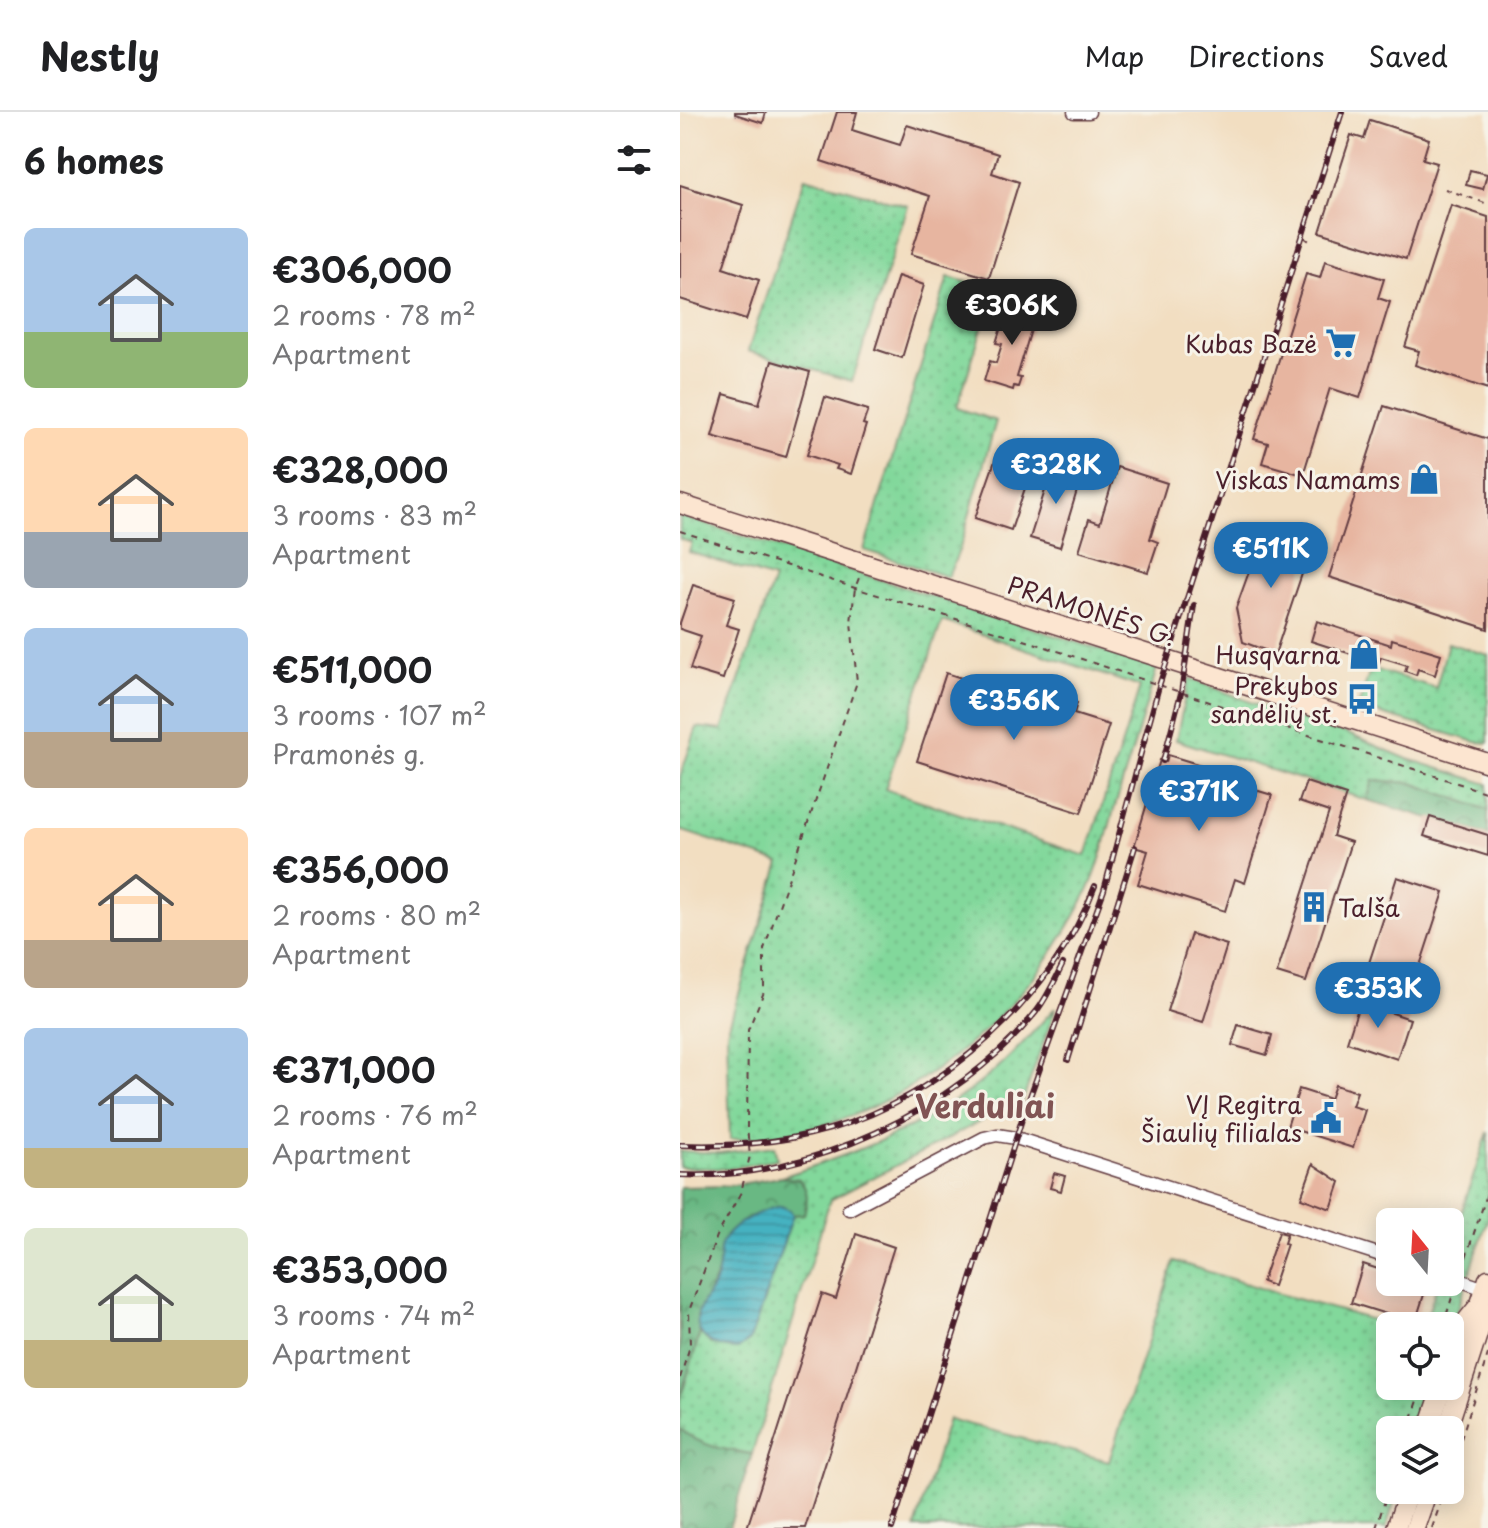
<!DOCTYPE html>
<html lang="en">
<head>
<meta charset="utf-8">
<style>
  body { margin:0; font-family:"Playpen Sans",sans-serif; background:#f6f6f6; color:#202124; height:100vh; display:flex; flex-direction:column; font-size:30px; white-space:nowrap }
  * { box-sizing:border-box; margin:0 }
  p { font-size:26px; color:#757577 }
  .icon { flex:none; width:44px; height:44px; fill:none; stroke:currentColor; stroke-width:2; stroke-linecap:round; stroke-linejoin:round }
  .map { position:relative; flex:1; overflow:hidden }
  .sheet { display:flex; flex-direction:column; background:#fff; width:680px }
  .sheet>* { flex:none }
  .needle { width:52px; rotate:342deg }
  .fabs { position:absolute; left:696px; top:1096px; display:grid; gap:16px }
  .fabs a { display:grid; place-items:center; width:88px; height:88px; border-radius:12px; background:#fff; box-shadow:0 4px 20px #0003; font-size:40px }
  .price { position:absolute; translate:-50% -68px; padding:0 18px; border-radius:28px; background:#1f6fb2; color:#fff; font-size:26px; line-height:52px; filter:drop-shadow(0 2px 4px #0008) }
  .price::after { content:''; position:absolute; left:50%; top:48px; width:24px; height:18px; margin-left:-12px; background:inherit; clip-path:polygon(0 0,100% 0,50% 100%) }
  .price.current { background:#222; color:#fff }
  ul { padding:0; list-style:none }
  li { display:flex; align-items:center; gap:24px; height:200px; padding:0 24px }
  li span { display:grid; place-items:center; flex:none; width:224px; height:160px; border-radius:12px; color:#555 }
  li>.icon { margin-inline-start:auto }
  span .icon { width:96px; height:96px; fill:#fffc; stroke-width:1 }
  li b { font-size:34px }
  h2 { display:flex; justify-content:space-between; align-items:center; height:96px; padding:0 24px; font-size:34px }
  header { display:flex; align-items:center; gap:48px; box-sizing:border-box; height:112px; padding:0 40px; background:#fff; border-bottom:2px solid #e0e0e0 }
  header strong { font-size:38px }
  nav { display:flex; gap:44px; margin-inline-start:auto; font-size:28px }
  main { display:flex; flex:1; min-height:0 }
  .map>svg:first-child { display:block }
  .green { fill:url(#green-dots); stroke:#667c63; stroke-width:2; fill-rule:evenodd }
  .forest { fill:url(#forest-crowns); stroke:#5a6c57; stroke-width:2 }
  .water { fill:url(#water-rules); stroke:#486876; stroke-width:2 }
  .building { fill:#e7b5a0 }
  .lines { fill:none; stroke-linecap:round; stroke-linejoin:round }
  .street-casing { stroke:#633c42; stroke-width:15 }
  .secondary-casing { stroke:#633c42; stroke-width:21 }
  .path { stroke:#633c42; stroke-width:2; stroke-dasharray:6 6; stroke-linecap:butt }
  .street { stroke:#fff; stroke-width:12 }
  .secondary { stroke:#fce5d0; stroke-width:18 }
  .rail-casing { stroke:#4a1f2b; stroke-width:6 }
  .rail { stroke:#f7f3e8; stroke-width:3; stroke-dasharray:9; stroke-linecap:butt }
  .labels { text-anchor:middle; dominant-baseline:central; stroke-width:6; stroke-linejoin:round; paint-order:stroke }
  .poi-label { font-size:24px; fill:#4a1f2b; stroke:#f7f3e8; text-anchor:end }
  .street-label { font-size:24px; fill:#4a1f2b; stroke:#f7f3e8 }
  .district-label { font-size:32px; font-weight:bold; fill:#815454; stroke:#f7f3e8 }
</style>
</head>
<body>
<header>
<strong>Nestly</strong>
<nav><a>Map</a><a>Directions</a><a>Saved</a></nav>
</header>
<main>
<section class="sheet">
<h2>6 homes<svg class="icon" aria-label="filters" viewBox="0 0 24 24"><path d="M4 7h16M4 17h16"/><circle cx="9" cy="7" r="2"/><circle cx="15" cy="17" r="2"/></svg></h2>
<ul>
<li><span style="background:linear-gradient(#a9c7e8 65%,#8fb573 0)"><svg class="icon" aria-label="home" viewBox="0 0 24 24"><path d="M3 11l9-7 9 7M6 9v11h12V9"/></svg></span><div><b>€306,000</b><p>2 rooms · 78 m²</p><p>Apartment</p></div></li>
<li><span style="background:linear-gradient(#ffd9b3 65%,#9aa5b1 0)"><svg class="icon" aria-label="home" viewBox="0 0 24 24"><path d="M3 11l9-7 9 7M6 9v11h12V9"/></svg></span><div><b>€328,000</b><p>3 rooms · 83 m²</p><p>Apartment</p></div></li>
<li><span style="background:linear-gradient(#a9c7e8 65%,#b9a48a 0)"><svg class="icon" aria-label="home" viewBox="0 0 24 24"><path d="M3 11l9-7 9 7M6 9v11h12V9"/></svg></span><div><b>€511,000</b><p>3 rooms · 107 m²</p><p>Pramonės g.</p></div></li>
<li><span style="background:linear-gradient(#ffd9b3 70%,#b9a48a 0)"><svg class="icon" aria-label="home" viewBox="0 0 24 24"><path d="M3 11l9-7 9 7M6 9v11h12V9"/></svg></span><div><b>€356,000</b><p>2 rooms · 80 m²</p><p>Apartment</p></div></li>
<li><span style="background:linear-gradient(#a9c7e8 75%,#c2b280 0)"><svg class="icon" aria-label="home" viewBox="0 0 24 24"><path d="M3 11l9-7 9 7M6 9v11h12V9"/></svg></span><div><b>€371,000</b><p>2 rooms · 76 m²</p><p>Apartment</p></div></li>
<li><span style="background:linear-gradient(#dfe7d0 70%,#c2b280 0)"><svg class="icon" aria-label="home" viewBox="0 0 24 24"><path d="M3 11l9-7 9 7M6 9v11h12V9"/></svg></span><div><b>€353,000</b><p>3 rooms · 74 m²</p><p>Apartment</p></div></li>
</ul>
</section>
<div class="map">
<svg width="808" height="1416" viewBox="0 0 808 1416">
  <defs>
    <pattern id="green-dots" width="8" height="8" patternUnits="userSpaceOnUse" patternTransform="scale(2)"><rect width="8" height="8" fill="#82d89b"/><path d="M2 2h.1M6 6h.1" fill="none" stroke="#72b986" stroke-width="1.8" stroke-linecap="round"/></pattern>
    <pattern id="forest-crowns" width="20" height="18" patternUnits="userSpaceOnUse" patternTransform="scale(2)"><rect width="20" height="18" fill="#69b883"/><path d="M2 6a3 3 0 1 1 6 0M12 15a3 3 0 1 1 6 0" fill="none" stroke="#58956b"/></pattern>
    <pattern id="water-rules" width="6" height="5" patternUnits="userSpaceOnUse" patternTransform="scale(2)"><rect width="6" height="5" fill="#45b2c1"/><path d="M0 2.5h6" fill="none" stroke="#3c909d"/></pattern>
  </defs>
  <rect width="100%" height="100%" fill="#f7f3e8"/>
  <filter id="ink" filterUnits="userSpaceOnUse"><feTurbulence type="fractalNoise" baseFrequency=".0125" numOctaves="2"/><feDisplacementMap in="SourceGraphic" scale="16" xChannelSelector="R" yChannelSelector="G"/><feConvolveMatrix kernelMatrix="1 2 1 2 8 2 1 2 1" color-interpolation-filters="sRGB"/></filter>
  <filter id="wash" filterUnits="userSpaceOnUse"><feTurbulence type="fractalNoise" baseFrequency=".006" numOctaves="4" result="noise"/><feDisplacementMap in="SourceGraphic" scale="32" xChannelSelector="R" yChannelSelector="G"/><feGaussianBlur stdDeviation="1.8" result="paint"/><feColorMatrix in="noise" values="0 0 0 0 0 0 0 0 0 0 0 0 0 0 0 0 0 1.4 0 .05"/><feComposite in="paint" operator="in"/></filter>
  <g filter="url(#wash)">
    <rect width="100%" height="100%" fill="#f2dec1"/>
    <g class="green">
      <path d="M 125,65 L 228,94 L 172,269 L 68,239 Z"/>
      <path d="M 268,165 L 314,177 L 277,296 L 316,309 L 280,436 L 268,465 L 184,438 Z"/>
      <path d="M 0,404 L 477,556 C 463,604 448,653 433,701 C 425,729 418,761 404,787 C 342,906 228,1005 92,1025 C 78,1027 64,1026 50,1027 L 47,920 L 100,751 L 0,718 L 0,665 L 17,615 L 42,618 L 94,467 L 9,440 L 12,431 L 0,427 ZM 262,509 L 460,575 L 406,744 L 205,677 Z"/>
      <path d="M 768,531 L 808,543 L 808,631 L 796,630 L 678,595 L 691,556 L 756,576 Z"/>
      <path d="M 509,566 L 599,601 L 666,621 L 725,646 L 808,672 L 808,698 L 732,671 L 694,668 L 687,688 L 496,628 Z"/>
      <path d="M 376,895 L 339,999 L 328,995 L 150,1088 L 72,1342 C 44,1338 22,1335 0,1317 L 0,1288 L 20,1221 L 31,1232 L 70,1228 L 113,1103 L 124,1102 L 119,1067 L 101,1065 C 182,1039 263,1009 325,949 C 343,932 359,913 376,895 Z"/>
      <path d="M 808,1020 L 808,1106 L 770,1221 L 770,1214 L 744,1214 L 758,1170 L 770,1170 L 770,1135 Z"/>
      <path d="M 94,1034 L 97,1047 L 48,1057 L 0,1055 L 0,1039 L 40,1041 Z"/>
      <path d="M 494,1149 L 599,1182 L 715,1214 L 710,1214 L 710,1274 L 753,1274 L 738,1318 L 710,1318 L 710,1378 L 718,1378 L 706,1416 L 235,1416 L 268,1307 L 429,1349 Z"/>
    </g>
    <g class="forest">
      <path d="M 693,668 L 732,671 L 808,698 L 808,723 L 687,688 Z"/>
      <path d="M 101,1065 L 119,1067 C 129,1079 128,1087 124,1102 L 113,1103 L 110,1098 L 41,1134 L 41,1155 L 17,1205 L 20,1221 L 0,1288 L 0,1075 L 47,1074 Z"/>
      <path d="M 0,1317 C 22,1335 44,1338 72,1342 L 49,1416 L 0,1416 Z"/>
    </g>
    <path class="water" d="M 101,1094 L 110,1098 L 113,1103 L 70,1228 L 58,1237 C 38,1237 13,1227 18,1202 C 21,1190 30,1181 35,1170 C 42,1156 37,1144 41,1133 C 49,1112 81,1098 101,1094 Z"/>
    <g id="blocks">
      <g class="building">
        <path d="M 55,0 L 86,0 L 83,11 L 55,2 Z"/>
        <path d="M 157,0 L 177,0 L 172,18 L 220,33 L 227,13 L 318,42 L 312,61 L 339,70 L 309,166 L 231,142 L 250,84 L 141,49 Z"/>
        <path d="M 690,8 L 749,27 L 743,47 L 757,51 L 726,147 L 640,120 L 671,23 L 684,27 Z"/>
        <path d="M 790,58 L 807,62 L 803,77 L 786,73 Z"/>
        <path d="M 0,73 L 63,93 L 43,156 L 79,168 L 66,208 L 0,187 Z"/>
        <path d="M 771,93 L 808,105 L 808,277 L 735,253 L 739,239 L 725,235 Z"/>
        <path d="M 645,149 L 704,167 L 698,186 L 710,190 L 680,286 L 650,276 L 623,363 L 582,351 L 588,331 L 574,327 L 626,162 L 640,166 Z"/>
        <path d="M 218,164 L 244,173 L 222,246 L 195,237 Z"/>
        <path d="M 332,191 L 360,200 L 356,212 L 353,211 L 337,265 L 341,266 L 338,275 L 334,274 L 333,278 L 304,269 L 310,249 L 316,251 L 322,232 L 316,231 L 324,206 L 328,207 Z"/>
        <path d="M 92,249 L 130,260 L 106,345 L 32,324 L 44,282 L 79,292 Z"/>
        <path d="M 145,285 L 188,298 L 183,312 L 186,313 L 171,362 L 156,357 L 158,353 L 127,343 Z"/>
        <path d="M 704,294 L 808,327 L 808,517 L 649,465 Z"/>
        <path d="M 318,340 L 353,352 L 331,418 L 295,406 Z"/>
        <path d="M 373,353 L 402,362 L 380,435 L 350,426 Z"/>
        <path d="M 437,355 L 487,371 L 470,427 L 478,430 L 468,460 L 399,439 L 409,407 L 420,411 Z"/>
        <path d="M 584,418 L 631,435 L 595,542 L 563,530 L 556,496 Z"/>
        <path d="M 13,473 L 55,486 L 46,513 L 59,517 L 43,567 L 10,557 L 21,524 L 0,517 L 0,511 Z"/>
        <path d="M 637,509 L 711,533 L 712,527 L 761,542 L 755,563 L 738,557 L 736,563 L 725,559 L 727,553 L 701,545 L 699,551 L 631,529 Z"/>
        <path d="M 266,561 L 353,589 L 356,578 L 397,591 L 394,602 L 429,613 L 401,701 L 237,649 Z"/>
        <path d="M 488,643 L 534,657 L 532,665 L 592,683 L 565,771 L 555,767 L 545,799 L 458,772 L 468,739 L 454,735 L 480,648 L 486,650 Z"/>
        <path d="M 626,670 L 666,683 L 653,724 L 671,730 L 626,870 L 597,861 L 649,700 L 619,690 Z"/>
        <path d="M 750,705 L 808,723 L 808,744 L 744,724 Z"/>
        <path d="M 717,765 L 764,780 L 734,872 L 687,857 Z"/>
        <path d="M 511,822 L 547,833 L 523,910 L 487,899 Z"/>
        <path d="M 680,890 L 730,907 L 717,947 L 667,930 Z"/>
        <path d="M 558,913 L 592,923 L 587,943 L 552,933 Z"/>
        <path d="M 655,973 L 677,980 L 672,994 L 685,998 L 673,1036 L 607,1015 L 619,977 L 650,987 Z"/>
        <path d="M 633,1052 L 660,1070 L 651,1097 L 621,1086 Z"/>
        <path d="M 374,1061 L 385,1064 L 381,1079 L 370,1076 Z"/>
        <path d="M 599,1120 L 607,1122 L 604,1131 L 607,1132 L 593,1174 L 582,1170 Z"/>
        <path d="M 176,1122 L 214,1135 L 125,1416 L 67,1416 L 142,1182 L 156,1187 Z"/>
        <path d="M 683,1152 L 710,1161 L 710,1170 L 738,1170 L 747,1173 L 735,1211 L 671,1191 Z"/>
      </g>
    </g>
  </g>
  <g filter="url(#ink)">
    <use href="#blocks" fill-opacity="0" stroke="#633c42" stroke-width="2"/>
    <g class="lines">
      <defs>
        <g id="street">
          <path d="M 394,0 L 409,0"/>
          <path d="M 169,1097 L 304,1026 L 317,1023 L 336,1026 L 710,1146"/>
          <path d="M 770,1165 L 805,1177"/>
        </g>
        <g id="secondary">
          <path d="M 0,392 L 808,651"/>
          <path d="M 770,1252 L 783,1213 L 800,1192"/>
          <path d="M 748,1318 L 763,1274"/>
          <path d="M 767,1318 L 800,1216 L 800,1192 L 808,1167"/>
          <path d="M 716,1416 L 729,1378"/>
          <path d="M 735,1416 L 748,1378"/>
        </g>
      </defs>
      <use href="#street" class="street-casing"/>
      <use href="#secondary" class="secondary-casing"/>
      <g class="path">
        <path d="M 765,77 L 808,92"/>
        <path d="M 624,125 L 632,131"/>
        <path d="M 0,419 L 175,476 L 354,531 L 613,618 L 808,681"/>
        <path d="M 782,1157 L 808,1079"/>
        <path d="M 763,1214 L 774,1179"/>
        <path d="M 0,1266 L 10,1234 L 9,1199 L 37,1124 L 61,1080 L 70,1044 L 67,1016 L 68,918 L 84,880 L 84,837 L 177,570 L 171,510 L 175,476 L 179,466"/>
        <path d="M 728,1318 L 743,1274"/>
        <path d="M 770,1361 L 808,1242"/>
        <path d="M 696,1416 L 710,1373"/>
        <path d="M 752,1416 L 765,1378"/>
      </g>
      <use href="#street" class="street"/>
      <use href="#secondary" class="secondary"/>
      <defs>
        <g id="rail">
          <path d="M 483,649 L 501,581 L 514,493"/>
          <path d="M 388,948 L 455,735"/>
          <path d="M 0,1033 C 51,1035 101,1031 150,1017 C 263,985 374,884 415,774"/>
          <path d="M 0,1063 C 126,1070 278,997 356,900 C 367,886 375,868 383,852"/>
          <path d="M 212,1416 L 344,1001 L 424,778 L 479,574 L 662,0"/>
        </g>
      </defs>
      <use href="#rail" class="rail-casing"/>
      <use href="#rail" class="rail"/>
    </g>
  </g>
  <defs>
    <symbol id="supermarket-bare" viewBox="-9 -9 18 18"><path d="M-6-5.5h2.5l.6 2H6L4.5 2H-2.5L-4.4-4H-6ZM-1.5 3.2a1.3 1.3 0 1 0 .1 0ZM3 3.2a1.3 1.3 0 1 0 .1 0Z" fill="#1f6fb2" stroke="#f7f3e8" stroke-width="2.5" paint-order="stroke"/></symbol>
    <symbol id="shop-bare" viewBox="-9 -9 18 18"><path d="M-5-2.5h2.3a2.7 3.5 0 0 1 5.4 0H5L5.5 6h-11ZM-1.5-2.5h3a1.5 2.3 0 0 0-3 0Z" fill="#1f6fb2" stroke="#f7f3e8" stroke-width="2.5" paint-order="stroke"/></symbol>
    <symbol id="bus-bare" viewBox="-9 -9 18 18"><path d="M-5-6H5V4H4V6H2V4H-2V6H-4V4H-5ZM-3.5-4V0h7V-4ZM-3.5 1.2v1.5H-2V1.2ZM2 1.2v1.5H3.5V1.2Z" fill="#1f6fb2" stroke="#f7f3e8" stroke-width="2.5" paint-order="stroke"/></symbol>
    <symbol id="building-bare" viewBox="-9 -9 18 18"><path d="M-4-6H4V6H1V3H-1V6H-4ZM-2.5-4.3h1.7v1.8h-1.7ZM.8-4.3h1.7v1.8H.8ZM-2.5-1h1.7V.8h-1.7ZM.8-1h1.7V.8H.8Z" fill="#1f6fb2" stroke="#f7f3e8" stroke-width="2.5" paint-order="stroke"/></symbol>
    <symbol id="civic-bare" viewBox="-9 -9 18 18"><path d="M-.6-6.5H3V-4.5H.6V-3L4-1V1h2V6H-6V1h2V-1L-.6-3ZM-1.2 2.5V6h2.4V2.5Z" fill="#1f6fb2" stroke="#f7f3e8" stroke-width="2.5" paint-order="stroke"/></symbol>
  </defs>
  <g fill-rule="evenodd">
    <use href="#supermarket-bare" x="639" y="209" width="44" height="44"/>
    <use href="#shop-bare" x="722" y="345" width="44" height="44"/>
    <use href="#shop-bare" x="662" y="520" width="44" height="44"/>
    <use href="#bus-bare" x="660" y="565" width="44" height="44"/>
    <use href="#building-bare" x="612" y="773" width="44" height="44"/>
    <use href="#civic-bare" x="624" y="984" width="44" height="44"/>
  </g>
  <g class="labels">
    <g class="poi-label">
      <text x="637" y="231">Kubas Bazė</text>
      <text x="720" y="367">Viskas Namams</text>
      <text x="660" y="542">Husqvarna</text>
      <text x="658" y="573">Prekybos<tspan x="658" dy="28">sandėlių st.</tspan></text>
      <text x="658" y="795" text-anchor="start">Talša</text>
      <text x="622" y="992">VĮ Regitra<tspan x="622" dy="28">Šiaulių filialas</tspan></text>
    </g>
    <g class="street-label">
      <text transform="translate(412 498) rotate(18)">PRAMONĖS G.</text>
    </g>
    <g class="district-label">
      <text x="305" y="993">Verduliai</text>
    </g>
  </g>
</svg>
<div class="fabs">
<a><svg class="needle" viewBox="-14 -14 28 28"><path d="M0-13l5 13h-10z" fill="#e53935"/><path d="M0 13l5-13h-10z" fill="#757577"/></svg></a>
<a><svg class="icon" aria-label="locate" viewBox="0 0 24 24"><circle cx="12" cy="12" r="6"/><path d="M12 2v4M12 18v4M2 12h4M18 12h4"/></svg></a>
<a><svg class="icon" aria-label="layers" viewBox="0 0 24 24"><path d="M12 4l9 5-9 5-9-5zM3 14l9 5 9-5"/></svg></a>
</div>
<b class="price current" style="left:332px;top:235px">€306K</b>
<b class="price" style="left:376px;top:394px">€328K</b>
<b class="price" style="left:591px;top:478px">€511K</b>
<b class="price" style="left:334px;top:630px">€356K</b>
<b class="price" style="left:519px;top:721px">€371K</b>
<b class="price" style="left:698px;top:918px">€353K</b>
</div>
</main>
</body>
</html>
